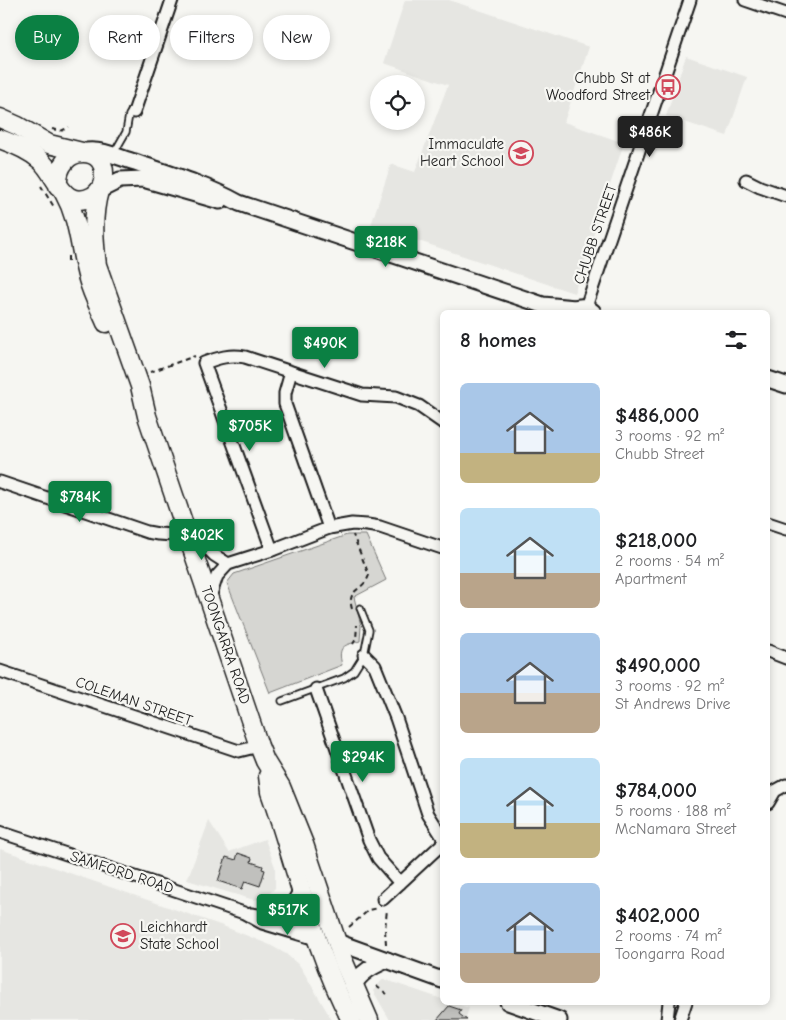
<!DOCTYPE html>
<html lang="en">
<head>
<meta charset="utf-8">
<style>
  body { margin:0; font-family:"Comic Neue",sans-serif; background:#f6f6f6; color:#202124; height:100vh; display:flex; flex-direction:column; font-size:19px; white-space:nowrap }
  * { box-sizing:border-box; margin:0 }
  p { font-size:16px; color:#757577 }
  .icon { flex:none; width:28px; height:28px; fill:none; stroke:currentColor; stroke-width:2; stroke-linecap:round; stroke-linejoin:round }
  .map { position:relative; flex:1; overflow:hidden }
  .side { position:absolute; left:440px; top:310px; width:330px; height:695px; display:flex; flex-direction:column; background:#fff; border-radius:8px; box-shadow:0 2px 8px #0003 }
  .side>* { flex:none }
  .banner { position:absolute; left:15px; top:15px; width:350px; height:45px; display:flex; gap:10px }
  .controls { position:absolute; left:370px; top:75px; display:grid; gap:10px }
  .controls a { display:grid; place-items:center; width:55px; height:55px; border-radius:50%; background:#fff; box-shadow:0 2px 8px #0003; font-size:25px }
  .price { position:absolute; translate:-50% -42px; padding:0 11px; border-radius:5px; background:#0b8043; color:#fff; font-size:16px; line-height:32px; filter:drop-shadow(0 1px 2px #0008) }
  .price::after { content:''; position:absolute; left:50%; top:30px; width:15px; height:11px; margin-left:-8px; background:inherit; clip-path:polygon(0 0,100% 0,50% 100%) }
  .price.on { background:#222; color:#fff }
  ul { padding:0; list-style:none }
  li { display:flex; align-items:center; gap:15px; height:125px; padding:0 20px }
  li span { display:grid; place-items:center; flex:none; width:140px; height:100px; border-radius:8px; color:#555 }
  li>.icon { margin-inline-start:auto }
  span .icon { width:60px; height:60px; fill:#fffc; stroke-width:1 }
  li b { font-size:21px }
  h2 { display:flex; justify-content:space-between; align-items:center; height:60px; padding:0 20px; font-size:21px }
  .tag { padding:0 18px; border-radius:22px; background:#fff; box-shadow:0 2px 8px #0003; font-size:18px; line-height:45px }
  .tag.on { background:#0b8043; color:#fff }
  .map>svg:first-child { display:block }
  .built { fill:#e6e6e2 }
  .green { fill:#d6d6d2; stroke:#797977 }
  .building { fill:#c0c0bd; stroke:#1c1c1c }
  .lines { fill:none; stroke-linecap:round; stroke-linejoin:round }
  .lane-casing { stroke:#1c1c1c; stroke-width:9 }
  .street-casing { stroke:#1c1c1c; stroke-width:15 }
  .secondary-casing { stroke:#1c1c1c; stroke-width:19 }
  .primary-casing { stroke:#1c1c1c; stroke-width:21 }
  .path { stroke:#1c1c1c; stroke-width:2; stroke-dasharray:5 4; stroke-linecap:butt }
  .lane { stroke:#f6f6f2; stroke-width:5.5 }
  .street { stroke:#f6f6f2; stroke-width:11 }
  .secondary { stroke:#f6f6f2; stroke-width:15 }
  .primary { stroke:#f6f6f2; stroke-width:18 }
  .labels { text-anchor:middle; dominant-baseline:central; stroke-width:4.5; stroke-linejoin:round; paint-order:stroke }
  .poi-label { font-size:15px; fill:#1c1c1c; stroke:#f6f6f2; text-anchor:end }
  .street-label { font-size:15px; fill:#1c1c1c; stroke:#f6f6f2 }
</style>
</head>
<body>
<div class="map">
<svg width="786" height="1020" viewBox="0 0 786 1020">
  <rect width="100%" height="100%" fill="#f6f6f2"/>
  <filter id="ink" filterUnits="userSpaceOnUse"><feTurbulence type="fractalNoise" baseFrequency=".02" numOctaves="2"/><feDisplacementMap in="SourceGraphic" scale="10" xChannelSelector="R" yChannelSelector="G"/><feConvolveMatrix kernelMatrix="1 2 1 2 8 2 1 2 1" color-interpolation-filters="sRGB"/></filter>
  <g filter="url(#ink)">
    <g class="built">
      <path d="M 405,0 L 449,0 L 589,47 L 564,122 L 624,143 L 574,293 L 371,225 L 391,164 L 415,172 L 448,85 L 384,63 Z"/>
      <path d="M 686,56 L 747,77 L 727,136 L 666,116 Z"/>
      <path d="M 209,821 L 229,852 L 265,839 L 275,867 L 275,888 L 265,898 L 254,900 L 187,880 Z"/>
      <path d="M 0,849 L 223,926 L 270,945 L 286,954 L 300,966 L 332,1020 L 0,1020 Z"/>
      <path d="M 383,979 L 442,999 L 442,1002 L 453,1003 L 469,1008 L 465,1020 L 390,1020 L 373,991 Z"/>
    </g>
    <path class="green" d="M 347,535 L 366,535 L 386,580 L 354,597 L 361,626 L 360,641 C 344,645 337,646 342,665 L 270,693 L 227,583 L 234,574 Z"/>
    <g class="building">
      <path d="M 238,853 L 252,858 L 251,862 L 263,866 L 262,869 L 265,870 L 260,886 L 245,881 L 242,889 L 218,881 L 226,857 L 236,860 Z"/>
      <path d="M 449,1006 L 461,1010 L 459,1014 L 467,1020 L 437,1020 Z"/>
    </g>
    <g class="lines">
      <defs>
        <g id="lane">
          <path d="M 114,153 L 126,132 L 129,115 L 133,109"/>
          <path d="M 282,701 L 344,678 L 354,671 L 364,655 L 369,630 L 360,608"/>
        </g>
        <g id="street">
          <path d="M 745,0 L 786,14"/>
          <path d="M 134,112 L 172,0"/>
          <path d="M 746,180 L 760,187 L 786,196"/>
          <path d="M 586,307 L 690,0"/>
          <path d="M 291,372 L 285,393 L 285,404 L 329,528"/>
          <path d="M 0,482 L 147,532 L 158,534 L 174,535 L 190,540"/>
          <path d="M 768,523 L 786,529"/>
          <path d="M 187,533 L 195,535 L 214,555 L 228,564"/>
          <path d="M 272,550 L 204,363 C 218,358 230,354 245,357 L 362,395 L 396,397 L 419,406 L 442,422"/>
          <path d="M 210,597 L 217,576 L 228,564 L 272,550 L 329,528 L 352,524 L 367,525 L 380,527 L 442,548"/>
          <path d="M 768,651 L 786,658"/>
          <path d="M 364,655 L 375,666 L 396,718 L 428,814 L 442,836"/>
          <path d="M 0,671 L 239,751 L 259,746"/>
          <path d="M 316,689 L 369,840 L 378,858 L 400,883"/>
          <path d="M 768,803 L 775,791 L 786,785"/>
          <path d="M 0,832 L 244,913 L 262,923 L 316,939"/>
          <path d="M 383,899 L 442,844"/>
          <path d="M 251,914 L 272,917 L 313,932"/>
          <path d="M 272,917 C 287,912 293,903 300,889"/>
          <path d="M 667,1020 L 669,1002"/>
          <path d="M 680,1020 L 686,1002"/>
        </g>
        <g id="secondary">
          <path d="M 87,151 C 102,149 120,158 135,162 C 170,174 206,185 239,203 L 543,305 L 575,308"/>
          <path d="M 100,190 L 120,180 L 143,179 L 220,201"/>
          <path d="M 570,312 C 577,305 586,305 593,312"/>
          <path d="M 768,379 L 786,385"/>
          <path d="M 337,942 L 442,980"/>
          <path d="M 353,986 C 361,972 373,966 387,960"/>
          <path d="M 508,1002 L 559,1020"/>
        </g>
        <g id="primary">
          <path d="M 0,118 L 18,126 L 49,144 L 82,152"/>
          <path d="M 0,139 C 14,144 29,150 40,160 C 57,174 62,212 93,196 C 99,192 102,187 103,181 C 112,144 55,142 58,186"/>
          <path d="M 99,191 C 92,215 94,241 97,265 L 140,386 L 147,416 L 259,746 L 265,761 L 281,787 L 304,844 L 343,960 L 369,1020"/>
          <path d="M 64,193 C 80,222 79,248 88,279 C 92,294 100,309 106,323"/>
          <path d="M 268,776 L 270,792 C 297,868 313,948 351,1020"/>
        </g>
      </defs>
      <use href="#lane" class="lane-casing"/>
      <use href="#street" class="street-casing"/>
      <use href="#secondary" class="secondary-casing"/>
      <use href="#primary" class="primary-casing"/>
      <g class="path">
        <path d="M 52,129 L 61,131 L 69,127"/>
        <path d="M 41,186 L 54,207"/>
        <path d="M 68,256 L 68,262"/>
        <path d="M 150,372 L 195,356"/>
        <path d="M 352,609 C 346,588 364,591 369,575 L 353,535"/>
        <path d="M 353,644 L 356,639 L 357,625"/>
        <path d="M 349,927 L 369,910 L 377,908"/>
        <path d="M 386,944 L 385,930 L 387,909"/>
        <path d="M 376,986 L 387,994"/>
      </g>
      <use href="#lane" class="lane"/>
      <use href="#street" class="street"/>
      <use href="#secondary" class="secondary"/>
      <use href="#primary" class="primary"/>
    </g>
  </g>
  <defs>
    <symbol id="bus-ring" viewBox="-11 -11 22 22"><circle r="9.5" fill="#f6f6f2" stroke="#d1495b" stroke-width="1.5"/><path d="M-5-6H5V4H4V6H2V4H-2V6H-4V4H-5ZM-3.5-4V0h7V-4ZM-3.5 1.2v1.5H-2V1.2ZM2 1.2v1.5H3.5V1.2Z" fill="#d1495b"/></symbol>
    <symbol id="school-ring" viewBox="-11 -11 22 22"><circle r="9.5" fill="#f6f6f2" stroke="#d1495b" stroke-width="1.5"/><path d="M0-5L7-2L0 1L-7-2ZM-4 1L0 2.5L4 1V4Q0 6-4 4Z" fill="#d1495b"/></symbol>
  </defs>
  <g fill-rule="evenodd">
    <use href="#bus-ring" x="654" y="73" width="28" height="28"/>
    <use href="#school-ring" x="507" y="139" width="28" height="28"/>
    <use href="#school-ring" x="109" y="922" width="28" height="28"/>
  </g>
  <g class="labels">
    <g class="poi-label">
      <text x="650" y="78">Chubb St at<tspan x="650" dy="17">Woodford Street</tspan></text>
      <text x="504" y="144">Immaculate<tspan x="504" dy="17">Heart School</tspan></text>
      <text x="140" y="927" text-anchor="start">Leichhardt<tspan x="140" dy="17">State School</tspan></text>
    </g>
    <g class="street-label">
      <text transform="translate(595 234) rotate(-71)">CHUBB STREET</text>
      <text transform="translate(226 645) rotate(71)">TOONGARRA ROAD</text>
      <text transform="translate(134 701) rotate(19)">COLEMAN STREET</text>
      <text transform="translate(122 872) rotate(18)">SAMFORD ROAD</text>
    </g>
  </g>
</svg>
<div class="controls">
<a><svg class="icon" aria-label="locate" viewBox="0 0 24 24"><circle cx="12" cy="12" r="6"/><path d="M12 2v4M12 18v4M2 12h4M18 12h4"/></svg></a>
</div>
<b class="price on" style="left:650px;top:158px">$486K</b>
<b class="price" style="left:386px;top:268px">$218K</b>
<b class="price" style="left:325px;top:369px">$490K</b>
<b class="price" style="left:250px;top:452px">$705K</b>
<b class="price" style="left:80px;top:523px">$784K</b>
<b class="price" style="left:202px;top:561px">$402K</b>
<b class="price" style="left:363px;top:783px">$294K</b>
<b class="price" style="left:288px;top:936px">$517K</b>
<div class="banner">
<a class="tag on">Buy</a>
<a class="tag">Rent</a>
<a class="tag">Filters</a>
<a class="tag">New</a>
</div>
<section class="side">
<h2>8 homes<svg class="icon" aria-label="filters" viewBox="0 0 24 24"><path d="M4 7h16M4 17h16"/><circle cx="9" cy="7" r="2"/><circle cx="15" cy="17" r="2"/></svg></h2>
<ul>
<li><span style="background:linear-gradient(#a9c7e8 70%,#c2b280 0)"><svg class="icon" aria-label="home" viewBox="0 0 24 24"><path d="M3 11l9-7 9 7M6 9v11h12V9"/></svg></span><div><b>$486,000</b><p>3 rooms · 92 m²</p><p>Chubb Street</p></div></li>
<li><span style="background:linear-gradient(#bfe0f5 65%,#b9a48a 0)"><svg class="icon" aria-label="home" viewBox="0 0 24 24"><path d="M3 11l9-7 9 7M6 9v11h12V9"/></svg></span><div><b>$218,000</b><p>2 rooms · 54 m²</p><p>Apartment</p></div></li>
<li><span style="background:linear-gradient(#a9c7e8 60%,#b9a48a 0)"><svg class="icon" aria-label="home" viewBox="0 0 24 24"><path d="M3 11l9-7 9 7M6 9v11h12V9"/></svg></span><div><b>$490,000</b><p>3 rooms · 92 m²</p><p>St Andrews Drive</p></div></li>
<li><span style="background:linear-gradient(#bfe0f5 65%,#c2b280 0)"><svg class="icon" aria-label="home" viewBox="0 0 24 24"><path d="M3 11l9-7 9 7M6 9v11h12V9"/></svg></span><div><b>$784,000</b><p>5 rooms · 188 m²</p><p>McNamara Street</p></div></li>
<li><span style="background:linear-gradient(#a9c7e8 70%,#b9a48a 0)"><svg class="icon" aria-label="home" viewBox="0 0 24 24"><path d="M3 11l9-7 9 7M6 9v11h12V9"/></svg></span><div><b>$402,000</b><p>2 rooms · 74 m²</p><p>Toongarra Road</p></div></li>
</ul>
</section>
</div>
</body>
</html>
